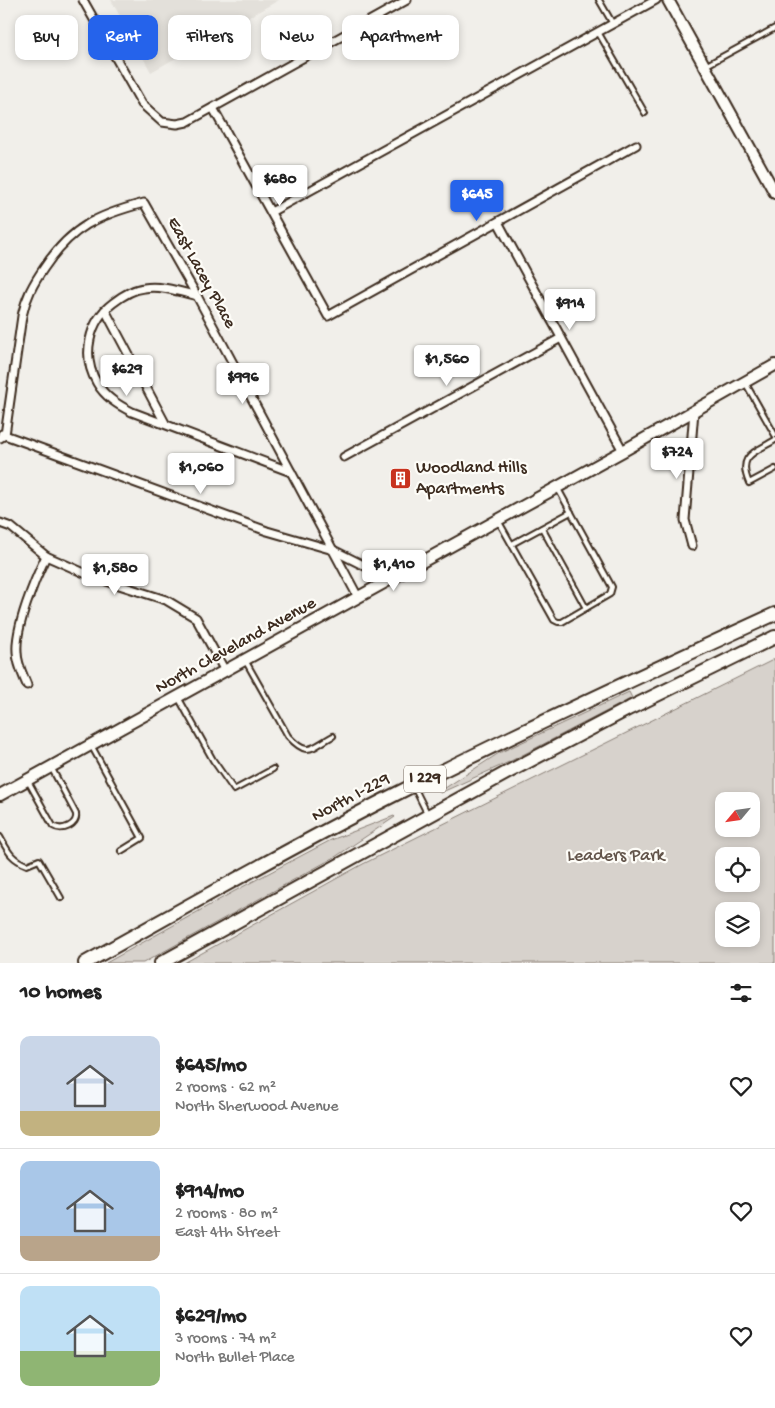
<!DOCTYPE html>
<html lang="en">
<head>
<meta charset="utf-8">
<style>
  body { margin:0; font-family:"Gochi Hand",sans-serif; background:#f6f6f6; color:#222; height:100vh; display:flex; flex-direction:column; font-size:19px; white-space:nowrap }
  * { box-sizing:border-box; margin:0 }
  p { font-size:16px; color:#767676 }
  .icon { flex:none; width:28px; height:28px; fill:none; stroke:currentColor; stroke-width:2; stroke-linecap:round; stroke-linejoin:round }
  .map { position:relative; height:963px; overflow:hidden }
  .details { display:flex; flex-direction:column; background:#fff; flex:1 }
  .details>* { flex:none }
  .hud { position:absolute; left:15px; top:15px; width:500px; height:45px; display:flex; gap:10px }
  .needle { width:32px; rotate:241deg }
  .controls { position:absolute; left:715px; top:792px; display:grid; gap:10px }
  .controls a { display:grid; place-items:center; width:45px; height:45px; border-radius:10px; background:#fff; box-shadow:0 2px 8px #0003; font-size:25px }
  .price { position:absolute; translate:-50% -42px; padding:0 11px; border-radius:5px; background:#fff; color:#222; font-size:16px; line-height:32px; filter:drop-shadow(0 1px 2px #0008) }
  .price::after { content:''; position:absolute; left:50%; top:30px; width:15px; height:11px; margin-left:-8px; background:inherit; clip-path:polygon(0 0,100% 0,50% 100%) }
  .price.current { background:#2563eb; color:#fff }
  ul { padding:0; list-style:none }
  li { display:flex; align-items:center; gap:15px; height:125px; padding:0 20px }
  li+li { border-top:1px solid #e0e0e0 }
  li span { display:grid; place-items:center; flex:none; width:140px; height:100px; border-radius:10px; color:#555 }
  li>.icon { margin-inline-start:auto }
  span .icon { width:60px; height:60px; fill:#fffc; stroke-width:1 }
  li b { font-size:21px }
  h2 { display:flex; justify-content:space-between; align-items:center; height:60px; padding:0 20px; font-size:21px }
  .pill { padding:0 18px; border-radius:10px; background:#fff; box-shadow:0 2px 8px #0003; font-size:18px; line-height:45px }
  .pill.current { background:#2563eb; color:#fff }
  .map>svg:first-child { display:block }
  .built { fill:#e3e0da }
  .green { fill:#d7d2cc; stroke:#897e75; fill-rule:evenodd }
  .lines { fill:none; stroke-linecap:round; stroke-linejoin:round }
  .lane-casing { stroke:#3b2a1e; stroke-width:8 }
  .street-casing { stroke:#3b2a1e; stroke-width:11 }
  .secondary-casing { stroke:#3b2a1e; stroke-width:14 }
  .highway-casing { stroke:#3b2a1e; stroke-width:16 }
  .lane { stroke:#fdfcf7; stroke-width:4 }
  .street { stroke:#fdfcf7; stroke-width:7 }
  .secondary { stroke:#fdfcf7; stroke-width:10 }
  .highway { stroke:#fdfcf7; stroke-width:12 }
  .labels { text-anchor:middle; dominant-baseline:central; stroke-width:4.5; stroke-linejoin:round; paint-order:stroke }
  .shield { fill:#fdfcf7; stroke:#75695f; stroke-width:1 }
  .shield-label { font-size:16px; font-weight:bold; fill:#3b2a1e }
  .street-label { font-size:18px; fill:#3b2a1e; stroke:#fdfcf7 }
  .poi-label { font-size:18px; fill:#3b2a1e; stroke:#fdfcf7; text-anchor:start }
  .park-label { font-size:18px; fill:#62544a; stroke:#fdfcf7 }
</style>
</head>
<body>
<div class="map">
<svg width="775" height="963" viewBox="0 0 775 963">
  <rect width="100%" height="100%" fill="#f1efea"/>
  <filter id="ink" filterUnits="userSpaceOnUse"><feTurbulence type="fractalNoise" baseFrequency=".02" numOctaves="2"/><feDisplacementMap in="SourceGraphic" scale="10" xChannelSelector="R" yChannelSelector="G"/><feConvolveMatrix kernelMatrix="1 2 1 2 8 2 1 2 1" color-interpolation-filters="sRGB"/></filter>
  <g filter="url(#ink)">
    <path class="built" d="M 111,0 L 279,0 L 151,72 Z"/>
    <g class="green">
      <path d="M 775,659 L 775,963 L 184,963 L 363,864 ZM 751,801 L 751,829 L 724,829 L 724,801 ZM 751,856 L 751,884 L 724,884 L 724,856 ZM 751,911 L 751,939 L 724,939 L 724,911 Z"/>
      <path d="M 629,692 L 632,698 L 509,762 L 440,793 L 439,792 L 499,753 Z"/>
      <path d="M 394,816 L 395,817 L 335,857 L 143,963 L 106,963 L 233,892 L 331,840 Z"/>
    </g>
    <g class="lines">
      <defs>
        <g id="lane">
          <path d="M 599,0 L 613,24"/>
          <path d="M 598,32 L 645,113"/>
          <path d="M 705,66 L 775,28"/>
          <path d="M 746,384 L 775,435"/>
          <path d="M 775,440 C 754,453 737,455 749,483 L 775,469"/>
          <path d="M 499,522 L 554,620 L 558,622 L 562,622 L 610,594 L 612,587 L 557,487"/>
          <path d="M 542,528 L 586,608"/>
          <path d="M 512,544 L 571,512"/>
          <path d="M 245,660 L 288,736 C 308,758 311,748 333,736"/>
          <path d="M 178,697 L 213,760 L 234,790 L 273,769"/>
          <path d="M 91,745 L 142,838 L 121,851"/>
          <path d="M 28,781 L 53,826 C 62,832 78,825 76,814 L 51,767"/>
          <path d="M 414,787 L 428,815"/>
          <path d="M 0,837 C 8,851 11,859 27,865 L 39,860 L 61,898"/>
        </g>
        <g id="street">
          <path d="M 83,0 L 142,104 L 162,122 L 177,124 L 187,122 L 407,0"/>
          <path d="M 213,108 L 328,316 L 636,145"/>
          <path d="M 271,212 L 656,0"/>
          <path d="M 498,222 L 623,451"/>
          <path d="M 197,296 C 181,292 161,285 144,288 C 132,289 122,296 113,303 C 89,321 81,356 97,383 C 105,397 118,405 132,412 L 291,472"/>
          <path d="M 105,310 L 165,423"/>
          <path d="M 2,434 L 267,531 L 333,550 L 365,566 L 389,580"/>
          <path d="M 0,438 L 5,435 L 22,316 C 26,297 33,284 44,268 C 71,227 98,215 144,203 L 197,296 L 358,597"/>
          <path d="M 344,457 L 561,338"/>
          <path d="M 0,523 L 11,527 L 46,556 L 91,576 L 166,600 L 196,618 L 225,671"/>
          <path d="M 692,546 L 685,520 L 694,411"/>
          <path d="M 27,685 C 23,675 17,664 17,652 C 15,627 35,579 46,556"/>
        </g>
        <g id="secondary">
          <path d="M 668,0 L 775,193"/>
          <path d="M 0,795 L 623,451 L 775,365"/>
        </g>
        <g id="highway">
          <path d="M 85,963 C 188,906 291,847 396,794 C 521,731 648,672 775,614"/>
          <path d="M 161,963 L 510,771 L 630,708 L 775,637"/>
        </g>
      </defs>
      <use href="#lane" class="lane-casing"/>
      <use href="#street" class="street-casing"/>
      <use href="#secondary" class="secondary-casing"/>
      <use href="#highway" class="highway-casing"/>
      <use href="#lane" class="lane"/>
      <use href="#street" class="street"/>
      <use href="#secondary" class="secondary"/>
      <use href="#highway" class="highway"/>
    </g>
  </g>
  <defs>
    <symbol id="building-square" viewBox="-11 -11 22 22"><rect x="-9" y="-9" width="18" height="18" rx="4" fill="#c8321e" stroke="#fdfcf7"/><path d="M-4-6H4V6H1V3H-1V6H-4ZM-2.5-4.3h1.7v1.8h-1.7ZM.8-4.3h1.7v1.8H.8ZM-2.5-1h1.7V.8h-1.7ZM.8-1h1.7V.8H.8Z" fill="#fff"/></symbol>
  </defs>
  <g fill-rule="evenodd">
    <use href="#building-square" x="388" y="466" width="25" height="25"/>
  </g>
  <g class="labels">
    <rect class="shield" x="404" y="765.5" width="42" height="27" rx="4"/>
    <g class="shield-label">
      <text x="425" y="779">I 229</text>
    </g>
    <g class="street-label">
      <text transform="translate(201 273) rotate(61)">East Lacey Place</text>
      <text transform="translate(236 646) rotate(-29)">North Cleveland Avenue</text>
      <text transform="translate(351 798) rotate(-28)">North I-229</text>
    </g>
    <g class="poi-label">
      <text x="416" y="468">Woodland Hills<tspan x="416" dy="21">Apartments</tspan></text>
    </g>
    <g class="park-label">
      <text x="616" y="856">Leaders Park</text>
    </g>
  </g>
</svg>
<div class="controls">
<a><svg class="needle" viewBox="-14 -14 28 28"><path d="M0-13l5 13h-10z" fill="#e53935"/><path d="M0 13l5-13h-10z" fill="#767676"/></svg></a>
<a><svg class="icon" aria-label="locate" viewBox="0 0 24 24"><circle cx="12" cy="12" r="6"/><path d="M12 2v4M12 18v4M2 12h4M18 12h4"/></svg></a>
<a><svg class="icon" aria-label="layers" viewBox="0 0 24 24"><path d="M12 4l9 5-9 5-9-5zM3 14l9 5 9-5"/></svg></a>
</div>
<b class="price" style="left:280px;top:207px">$680</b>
<b class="price current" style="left:477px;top:222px">$645</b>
<b class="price" style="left:570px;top:331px">$914</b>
<b class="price" style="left:447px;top:387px">$1,560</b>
<b class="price" style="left:127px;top:397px">$629</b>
<b class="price" style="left:243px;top:405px">$996</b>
<b class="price" style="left:677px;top:480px">$724</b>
<b class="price" style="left:201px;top:495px">$1,060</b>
<b class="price" style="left:394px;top:592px">$1,410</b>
<b class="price" style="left:115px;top:596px">$1,580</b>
<div class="hud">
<a class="pill">Buy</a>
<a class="pill current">Rent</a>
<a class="pill">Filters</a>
<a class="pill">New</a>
<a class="pill">Apartment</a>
</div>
</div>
<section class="details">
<h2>10 homes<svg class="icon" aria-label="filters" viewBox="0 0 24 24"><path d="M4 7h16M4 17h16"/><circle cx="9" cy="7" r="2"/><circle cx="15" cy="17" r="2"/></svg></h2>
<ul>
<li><span style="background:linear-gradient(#c9d6e8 75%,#c2b280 0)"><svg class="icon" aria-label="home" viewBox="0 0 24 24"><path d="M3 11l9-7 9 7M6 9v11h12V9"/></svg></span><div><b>$645/mo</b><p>2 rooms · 62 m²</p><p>North Sherwood Avenue</p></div><svg class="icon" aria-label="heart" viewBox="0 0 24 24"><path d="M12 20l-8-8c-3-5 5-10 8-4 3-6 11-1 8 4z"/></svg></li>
<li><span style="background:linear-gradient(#a9c7e8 75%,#b9a48a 0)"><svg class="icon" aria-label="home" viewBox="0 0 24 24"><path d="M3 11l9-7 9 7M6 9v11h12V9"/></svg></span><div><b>$914/mo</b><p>2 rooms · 80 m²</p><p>East 4th Street</p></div><svg class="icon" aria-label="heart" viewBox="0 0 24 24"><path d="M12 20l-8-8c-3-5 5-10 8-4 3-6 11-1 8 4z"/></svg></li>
<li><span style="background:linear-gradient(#bfe0f5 65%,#8fb573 0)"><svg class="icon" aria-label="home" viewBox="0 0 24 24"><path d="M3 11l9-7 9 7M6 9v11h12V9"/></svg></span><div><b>$629/mo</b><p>3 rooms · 74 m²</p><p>North Bullet Place</p></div><svg class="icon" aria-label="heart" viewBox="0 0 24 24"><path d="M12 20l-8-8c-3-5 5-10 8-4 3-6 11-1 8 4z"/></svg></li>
</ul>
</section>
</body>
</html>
